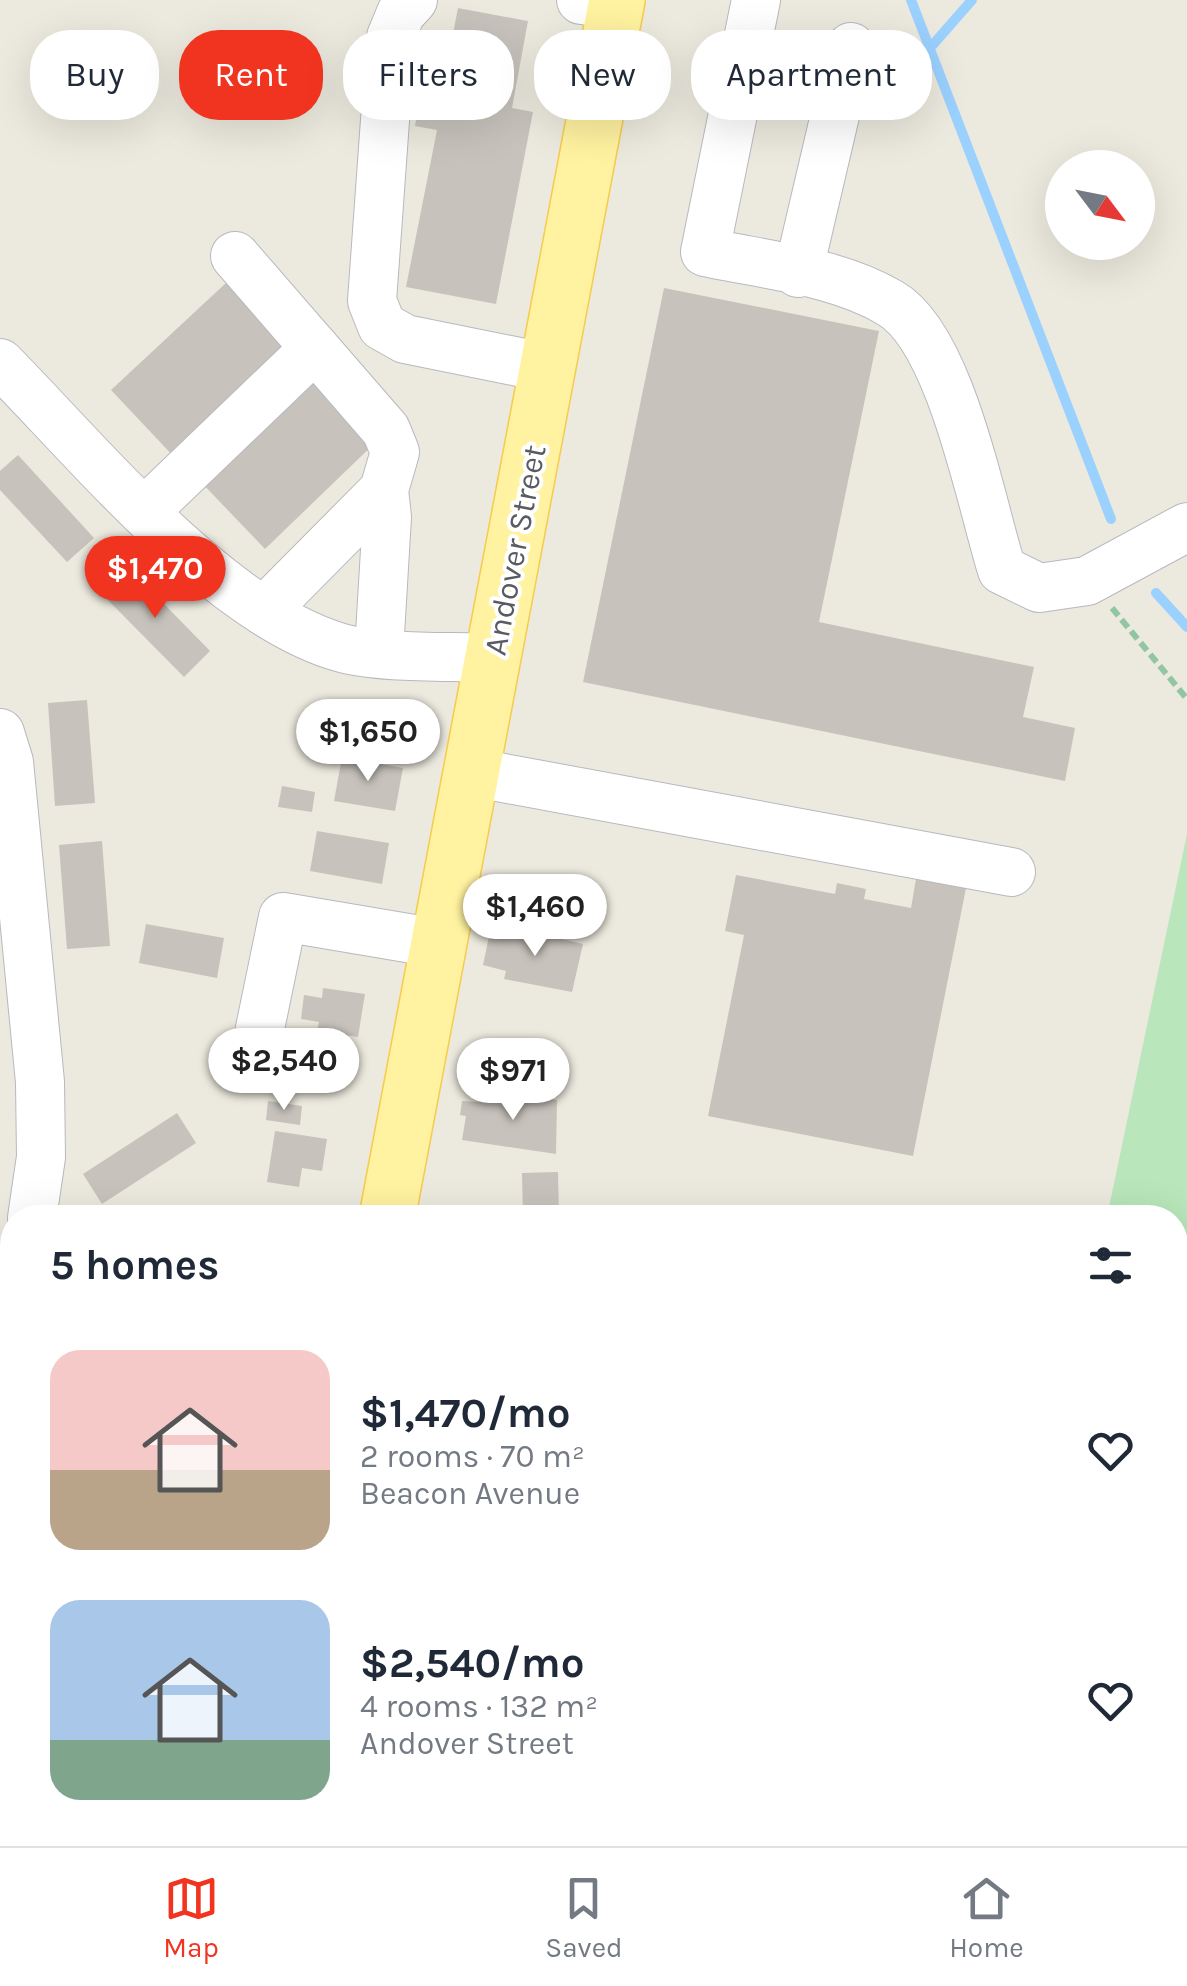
<!DOCTYPE html>
<html lang="en">
<head>
<meta charset="utf-8">
<style>
  body { margin:0; font-family:Karla,sans-serif; background:#f6f6f7; color:#1f2937; height:100vh; display:flex; flex-direction:column; font-size:38px; white-space:nowrap }
  * { box-sizing:border-box; margin:0 }
  p { font-size:32px; color:#747a83 }
  .icon { flex:none; width:55px; height:55px; fill:none; stroke:currentColor; stroke-width:2; stroke-linecap:round; stroke-linejoin:round }
  .map { position:relative; flex:1; overflow:hidden }
  .side { position:absolute; left:0px; top:1205px; width:1188px; height:642px; display:flex; flex-direction:column; background:#fff; border-radius:40px 40px 0 0; box-shadow:0 10px 40px #0002 }
  .side>* { flex:none }
  .banner { position:absolute; left:30px; top:30px; width:1128px; height:90px; display:flex; gap:20px }
  .needle { width:65px; rotate:122deg }
  .controls { position:absolute; left:1045px; top:150px; display:grid; gap:20px }
  .controls a { display:grid; place-items:center; width:110px; height:110px; border-radius:50%; background:#fff; box-shadow:0 10px 40px #0002; font-size:50px }
  .price { position:absolute; translate:-50% -85px; padding:0 22px; border-radius:35px; background:#fff; color:#222; font-size:32px; line-height:65px; filter:drop-shadow(0 2px 5px #0008) }
  .price::after { content:''; position:absolute; left:50%; top:60px; width:30px; height:22px; margin-left:-15px; background:inherit; clip-path:polygon(0 0,100% 0,50% 100%) }
  .price.current { background:#f13420; color:#fff }
  ul { padding:0; list-style:none }
  li { display:flex; align-items:center; gap:30px; height:250px; padding:0 50px }
  li span { display:grid; place-items:center; flex:none; width:280px; height:200px; border-radius:30px; color:#555 }
  li>.icon { margin-inline-start:auto }
  span .icon { width:120px; height:120px; fill:#fffc; stroke-width:1 }
  li b { font-size:42px }
  h2 { display:flex; justify-content:space-between; align-items:center; height:120px; padding:0 50px; font-size:42px }
  .tag { padding:0 35px; border-radius:40px; background:#fff; box-shadow:0 10px 40px #0002; font-size:35px; line-height:90px }
  .tag.current { background:#f13420; color:#fff }
  .dock { display:flex; justify-content:space-around; align-items:center; height:140px; border-top:2px solid #e0e1e3; background:#fff; font-size:28px; color:#747a83 }
  .dock a { display:grid; justify-items:center; gap:5px }
  .dock .current { color:#f13420 }
  .map>svg:first-child { display:block }
  .green { fill:#b9e6ba }
  .lines { fill:none; stroke-linecap:round; stroke-linejoin:round }
  .stream { stroke:#9bd1ff; stroke-width:10 }
  .building { fill:#c7c3bc }
  .minor-casing { stroke:#b7b9bf; stroke-width:50 }
  .major-casing { stroke:#f7cb4c; stroke-width:58 }
  .path { stroke:#92c6a2; stroke-width:6; stroke-dasharray:10 5; stroke-linecap:butt }
  .minor { stroke:#fff; stroke-width:48 }
  .major { stroke:#fff2a0; stroke-width:55 }
  .labels { text-anchor:middle; dominant-baseline:central; stroke-width:8; stroke-linejoin:round; paint-order:stroke }
  .street-label { font-size:32px; fill:#585b61; stroke:#fff }
</style>
</head>
<body>
<div class="map">
<svg width="1187" height="1846" viewBox="0 0 1187 1846">
  <rect width="100%" height="100%" fill="#ece9de"/>
  <g class="green">
    <path d="M 1187,834 L 1187,1292 L 1179,1262 L 1175,1261 L 1175,1218 L 1107,1217 Z"/>
    <path d="M 1187,1430 L 1187,1591 L 1175,1549 L 1175,1433 Z"/>
  </g>
  <g class="lines">
    <g class="stream">
      <path d="M 911,0 L 1111,519"/>
      <path d="M 930,48 L 972,0"/>
      <path d="M 1156,593 L 1187,627"/>
    </g>
  </g>
  <g class="building">
    <path d="M 458,8 L 528,21 L 512,108 L 533,112 L 496,304 L 406,287 L 437,130 L 415,126 L 419,102 L 394,98 L 405,40 L 450,49 Z"/>
    <path d="M 227,282 L 292,351 L 176,459 L 111,390 Z"/>
    <path d="M 664,288 L 879,331 L 819,622 L 1034,667 L 1023,717 L 1075,728 L 1065,781 L 583,682 Z"/>
    <path d="M 311,371 L 378,440 L 265,549 L 199,480 Z"/>
    <path d="M 18,455 L 94,538 L 67,562 L 0,490 L 0,471 Z"/>
    <path d="M 127,566 L 210,651 L 184,677 L 100,592 Z"/>
    <path d="M 87,700 L 95,803 L 55,806 L 48,703 Z"/>
    <path d="M 342,757 L 403,768 L 395,811 L 334,801 Z"/>
    <path d="M 282,786 L 315,792 L 312,812 L 278,807 Z"/>
    <path d="M 317,831 L 389,843 L 382,884 L 310,871 Z"/>
    <path d="M 102,841 L 110,946 L 67,949 L 59,845 Z"/>
    <path d="M 917,873 L 967,883 L 913,1156 L 708,1116 L 744,935 L 725,931 L 736,875 L 835,894 L 837,883 L 866,889 L 864,899 L 911,908 Z"/>
    <path d="M 146,924 L 224,938 L 217,978 L 139,963 Z"/>
    <path d="M 509,927 L 583,944 L 572,992 L 504,979 L 506,971 L 483,965 L 490,932 L 507,936 Z"/>
    <path d="M 323,988 L 365,994 L 358,1037 L 317,1031 L 319,1022 L 301,1019 L 304,995 L 322,998 Z"/>
    <path d="M 516,1093 L 557,1100 L 556,1154 L 462,1140 L 466,1116 L 460,1115 L 462,1101 L 514,1104 Z"/>
    <path d="M 268,1101 L 302,1106 L 300,1125 L 266,1120 Z"/>
    <path d="M 177,1113 L 196,1143 L 102,1204 L 83,1174 Z"/>
    <path d="M 275,1131 L 327,1139 L 322,1171 L 302,1168 L 299,1187 L 267,1182 Z"/>
    <path d="M 558,1172 L 559,1218 L 523,1218 L 522,1173 Z"/>
    <path d="M 1187,1731 L 1187,1768 L 1175,1770 L 1175,1733 Z"/>
    <path d="M 93,1835 L 205,1835 L 203,1846 L 111,1846 L 91,1842 Z"/>
    <path d="M 436,1835 L 496,1835 L 494,1846 L 434,1846 Z"/>
    <path d="M 814,1835 L 867,1835 L 869,1846 L 816,1846 Z"/>
    <path d="M 922,1835 L 955,1835 L 956,1841 L 925,1846 Z"/>
  </g>
  <g class="lines">
    <defs>
      <g id="minor">
        <path d="M 413,0 L 401,13 L 391,37 L 372,301 L 382,326 L 405,339 L 549,368"/>
        <path d="M 581,0 L 617,4"/>
        <path d="M 756,0 L 705,252 C 765,265 836,271 890,303 C 951,338 981,504 1002,570 L 1039,588 L 1087,581 L 1187,527"/>
        <path d="M 235,256 L 386,430 L 395,452 L 384,490 L 387,517 L 379,651"/>
        <path d="M 798,273 L 851,47"/>
        <path d="M 0,363 C 89,453 220,614 342,648 C 381,659 450,656 494,658"/>
        <path d="M 146,510 L 315,348"/>
        <path d="M 264,611 L 384,490"/>
        <path d="M 0,733 L 9,762 L 40,1082 L 41,1157 L 32,1218"/>
        <path d="M 471,772 L 1011,872"/>
        <path d="M 257,1043 L 283,917 L 437,943"/>
        <path d="M 8,1366 L 12,1336"/>
        <path d="M 0,1674 L 12,1683"/>
        <path d="M 738,1835 L 740,1846"/>
      </g>
      <g id="major">
        <path d="M 387,1218 L 617,0"/>
        <path d="M 272,1846 L 274,1835"/>
      </g>
    </defs>
    <use href="#minor" class="minor-casing"/>
    <use href="#major" class="major-casing"/>
    <path class="path" d="M 1112,608 L 1187,699"/>
    <use href="#minor" class="minor"/>
    <use href="#major" class="major"/>
  </g>
  <g class="labels">
    <g class="street-label">
      <text transform="translate(515 550) rotate(-79)">Andover Street</text>
    </g>
  </g>
</svg>
<div class="controls">
<a><svg class="needle" viewBox="-14 -14 28 28"><path d="M0-13l5 13h-10z" fill="#e53935"/><path d="M0 13l5-13h-10z" fill="#747a83"/></svg></a>
</div>
<b class="price current" style="left:155px;top:621px">$1,470</b>
<b class="price" style="left:368px;top:784px">$1,650</b>
<b class="price" style="left:535px;top:959px">$1,460</b>
<b class="price" style="left:284px;top:1113px">$2,540</b>
<b class="price" style="left:513px;top:1123px">$971</b>
<div class="banner">
<a class="tag">Buy</a>
<a class="tag current">Rent</a>
<a class="tag">Filters</a>
<a class="tag">New</a>
<a class="tag">Apartment</a>
</div>
<section class="side">
<h2>5 homes<svg class="icon" aria-label="filters" viewBox="0 0 24 24"><path d="M4 7h16M4 17h16"/><circle cx="9" cy="7" r="2"/><circle cx="15" cy="17" r="2"/></svg></h2>
<ul>
<li><span style="background:linear-gradient(#f6c9c9 60%,#b9a48a 0)"><svg class="icon" aria-label="home" viewBox="0 0 24 24"><path d="M3 11l9-7 9 7M6 9v11h12V9"/></svg></span><div><b>$1,470/mo</b><p>2 rooms · 70 m²</p><p>Beacon Avenue</p></div><svg class="icon" aria-label="heart" viewBox="0 0 24 24"><path d="M12 20l-8-8c-3-5 5-10 8-4 3-6 11-1 8 4z"/></svg></li>
<li><span style="background:linear-gradient(#a9c7e8 70%,#7fa58c 0)"><svg class="icon" aria-label="home" viewBox="0 0 24 24"><path d="M3 11l9-7 9 7M6 9v11h12V9"/></svg></span><div><b>$2,540/mo</b><p>4 rooms · 132 m²</p><p>Andover Street</p></div><svg class="icon" aria-label="heart" viewBox="0 0 24 24"><path d="M12 20l-8-8c-3-5 5-10 8-4 3-6 11-1 8 4z"/></svg></li>
</ul>
</section>
</div>
<nav class="dock">
<a class="current"><svg class="icon" aria-label="map" viewBox="0 0 24 24"><path d="M3 6l6-2 6 2 6-2v14l-6 2-6-2-6 2zM9 4v14M15 6v14"/></svg>Map</a>
<a><svg class="icon" aria-label="saved" viewBox="0 0 24 24"><path d="M7 4h10v16l-5-4-5 4z"/></svg>Saved</a>
<a><svg class="icon" aria-label="home" viewBox="0 0 24 24"><path d="M3 11l9-7 9 7M6 9v11h12V9"/></svg>Home</a>
</nav>
</body>
</html>
